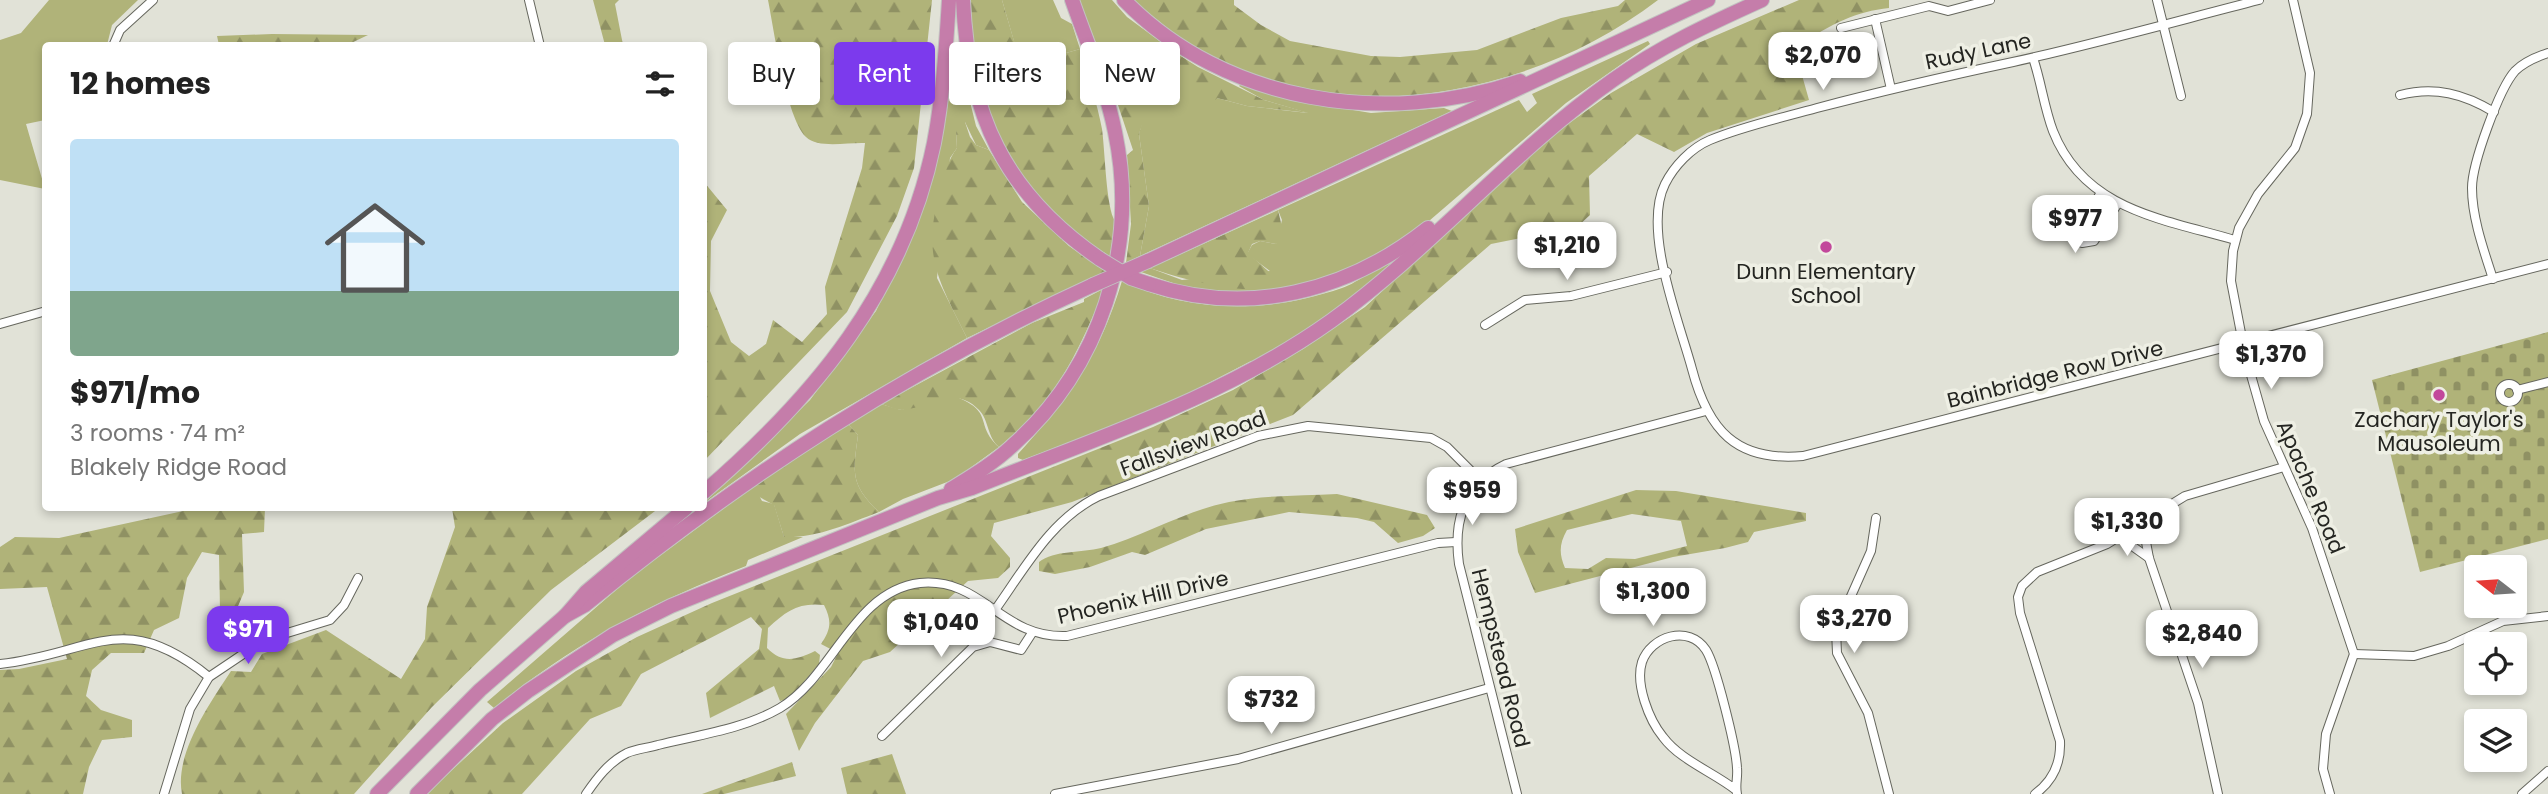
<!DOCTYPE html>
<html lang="en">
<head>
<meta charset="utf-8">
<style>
  body { margin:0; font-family:Poppins,sans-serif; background:#f6f6f6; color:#222; height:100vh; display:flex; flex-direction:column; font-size:26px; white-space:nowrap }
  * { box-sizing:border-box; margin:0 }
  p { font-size:23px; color:#767676 }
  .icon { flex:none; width:38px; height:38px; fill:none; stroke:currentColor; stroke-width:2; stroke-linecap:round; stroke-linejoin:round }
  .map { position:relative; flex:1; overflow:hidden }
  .side { position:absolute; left:42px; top:42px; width:665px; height:469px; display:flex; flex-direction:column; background:#fff; border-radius:7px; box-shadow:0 4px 10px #0003 }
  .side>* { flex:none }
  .banner { position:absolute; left:728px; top:42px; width:665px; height:63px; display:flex; gap:14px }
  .needle { width:46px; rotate:287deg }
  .tools { position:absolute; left:2464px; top:555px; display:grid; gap:14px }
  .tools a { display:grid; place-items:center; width:63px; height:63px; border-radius:7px; background:#fff; box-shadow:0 4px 10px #0003; font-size:35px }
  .price { position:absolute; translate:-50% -60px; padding:0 16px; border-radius:14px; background:#fff; color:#222; font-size:23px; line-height:46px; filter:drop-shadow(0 2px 4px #0008) }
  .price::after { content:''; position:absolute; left:50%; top:42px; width:21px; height:16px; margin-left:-10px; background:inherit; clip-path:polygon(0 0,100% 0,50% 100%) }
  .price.on { background:#7c3aed; color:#fff }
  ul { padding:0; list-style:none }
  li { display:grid; align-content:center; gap:14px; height:371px; padding:0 28px }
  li+li { border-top:2px solid #e0e0e0 }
  li span { display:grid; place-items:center; height:217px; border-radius:7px; color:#555 }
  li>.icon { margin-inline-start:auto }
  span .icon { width:126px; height:126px; fill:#fffc; stroke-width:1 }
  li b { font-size:30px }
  h2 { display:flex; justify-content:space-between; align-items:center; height:84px; padding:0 28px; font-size:30px }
  .tag { padding:0 24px; border-radius:7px; background:#fff; box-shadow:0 4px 10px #0003; font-size:24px; line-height:63px }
  .tag.on { background:#7c3aed; color:#fff }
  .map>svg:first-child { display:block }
  .green { fill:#b0b379 }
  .forest { fill:url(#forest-firs); fill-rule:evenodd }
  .cemetery { fill:url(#cemetery-stones) }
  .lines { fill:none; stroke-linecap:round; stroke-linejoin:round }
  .minor-casing { stroke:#66675e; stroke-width:10 }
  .motorway-casing { stroke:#c2c2c1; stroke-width:16 }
  .minor { stroke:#fff; stroke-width:8 }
  .motorway { stroke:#c57daa; stroke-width:14 }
  .motorway-bridge-casing { stroke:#c2c2c1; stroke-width:16; stroke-linecap:butt }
  .motorway-bridge { stroke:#c57daa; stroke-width:14 }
  .poi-dot { fill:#c2489b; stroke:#eeefe4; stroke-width:2.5 }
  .labels { text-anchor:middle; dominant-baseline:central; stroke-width:7; stroke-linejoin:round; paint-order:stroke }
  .street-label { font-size:21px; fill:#242521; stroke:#eeefe4 }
  .poi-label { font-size:21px; fill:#242521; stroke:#eeefe4 }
</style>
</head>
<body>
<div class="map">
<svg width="2548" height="794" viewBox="0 0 2548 794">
  <defs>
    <pattern id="forest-firs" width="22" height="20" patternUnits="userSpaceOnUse" patternTransform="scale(1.75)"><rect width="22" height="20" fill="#b0b379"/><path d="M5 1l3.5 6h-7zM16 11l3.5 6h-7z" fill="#8f9163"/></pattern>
    <pattern id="cemetery-stones" width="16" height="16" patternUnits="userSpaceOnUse" patternTransform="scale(1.75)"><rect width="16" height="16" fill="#b0b379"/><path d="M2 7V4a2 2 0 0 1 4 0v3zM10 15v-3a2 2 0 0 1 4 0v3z" fill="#8f9163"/></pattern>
  </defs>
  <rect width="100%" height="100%" fill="#e1e2d7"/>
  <g class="green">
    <path d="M 49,0 L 138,0 L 112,25 L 107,45 L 46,46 L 45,120 L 26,124 L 45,189 L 0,180 L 0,40 L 21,33 Z"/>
    <path d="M 1002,0 L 1053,0 L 1061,18 L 1072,24 L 1080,49 L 1066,53 L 1055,69 L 1056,91 L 1045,102 L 1029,93 Z"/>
    <path d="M 1079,0 L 1112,0 L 1127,17 L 1165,45 L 1157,50 L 1217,98 L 1247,106 L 1308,113 L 1264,100 L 1239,86 L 1241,84 L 1287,99 L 1371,113 L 1444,108 L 1452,111 L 1140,256 L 1149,206 L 1139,134 L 1142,123 L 1131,75 L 1128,83 L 1122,79 L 1118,67 L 1106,69 Z"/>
    <path d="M 1648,41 L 1650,44 L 1566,103 L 1422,227 L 1349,272 L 1255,296 L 1190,289 L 1141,272 L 1150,268 L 1182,280 L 1270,271 L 1247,254 L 1252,245 L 1260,241 L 1276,244 L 1282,220 L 1278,210 L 1519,100 L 1527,112 L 1537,103 L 1532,94 Z"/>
    <path d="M 955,52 L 958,53 L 976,126 L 989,150 L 976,145 L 965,122 L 956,132 L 957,148 L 950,158 L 937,278 L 967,338 L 800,434 L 704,503 L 810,400 L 876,311 L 907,247 L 947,109 Z"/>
    <path d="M 1395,263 L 1315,325 L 1257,362 L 1251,361 L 1166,405 L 1023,460 L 1018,458 L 1018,454 C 1070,397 1099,356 1122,281 C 1193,314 1269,313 1342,288 C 1360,282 1376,265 1395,263 Z"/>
    <path d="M 952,395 C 997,412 973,424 999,447 L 955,479 L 903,499 L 879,512 C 850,484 853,473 858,435 L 848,424 L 881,404 L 901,410 Z"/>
    <path d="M 754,486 L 762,501 L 774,504 L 784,537 L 803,537 L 748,560 L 746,566 C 649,604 576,642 494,708 L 487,702 L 631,577 Z"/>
  </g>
  <g class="forest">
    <path d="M 593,0 L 619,0 L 615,4 L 623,45 L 605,45 Z"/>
    <path d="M 768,0 L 932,0 L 914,168 L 897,216 L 847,312 L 704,461 L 704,182 L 727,210 L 711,241 L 710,291 L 731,342 L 749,356 L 766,344 L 773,320 L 802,342 L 827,314 L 825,287 L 862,168 L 865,143 C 849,142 818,149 806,137 C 786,117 774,30 768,0 Z"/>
    <path d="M 968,0 L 1002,0 L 1029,92 L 1045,102 L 1056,91 L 1055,69 L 1066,53 L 1080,49 C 1088,76 1097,102 1102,129 C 1105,150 1106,208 1115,221 L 1110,257 L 1056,219 L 1006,156 L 979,86 Z"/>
    <path d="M 1132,0 L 1234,0 L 1234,5 L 1261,25 L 1290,41 L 1371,56 L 1400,57 L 1477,50 L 1561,18 L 1618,6 L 1625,0 L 1658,0 C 1569,68 1455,103 1343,96 C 1298,93 1250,75 1210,57 C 1183,44 1157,18 1132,0 Z"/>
    <path d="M 1799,0 L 1889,0 L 1889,8 C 1857,11 1830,25 1804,42 L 1798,61 L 1809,100 L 1707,133 L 1674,152 L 1637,134 L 1589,176 L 1590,215 L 1577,227 L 1491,244 L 1293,415 L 1072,502 L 994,523 L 991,536 L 1010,558 L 1010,567 L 998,578 L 968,581 L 890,652 L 863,661 L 815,723 L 799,751 L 786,714 L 831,667 L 838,653 L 821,644 C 831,629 832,621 824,605 C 799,602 786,611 768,628 L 767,648 C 783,664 796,660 815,651 L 820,655 L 819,664 L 790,698 L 780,701 L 774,686 L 710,718 L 706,693 L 759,649 L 762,629 L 751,617 L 641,674 L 621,706 L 590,719 L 522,794 L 426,794 L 503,723 L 576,671 L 637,637 L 712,603 L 1153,427 L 1233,390 L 1303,349 L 1365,307 L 1550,137 L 1611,93 L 1696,44 Z"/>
    <path d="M 272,34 L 368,35 L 347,45 L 219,45 L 217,36 Z"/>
    <path d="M 1165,46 L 1198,67 L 1264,100 L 1309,113 L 1247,106 L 1217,98 L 1210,107 L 1199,102 L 1158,56 L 1157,50 Z"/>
    <path d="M 1136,66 L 1147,73 L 1150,102 L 1139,134 L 1149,206 L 1140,256 L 1126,263 L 1131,224 L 1127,155 L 1133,150 L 1106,69 L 1118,67 L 1122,79 L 1128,83 Z"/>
    <path d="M 959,121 L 965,122 L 970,137 L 976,145 L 989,150 L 1022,202 L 1069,246 L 1106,272 L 967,338 C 938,279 921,255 941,188 C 945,173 948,160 957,148 L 956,132 Z"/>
    <path d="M 1278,210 L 1284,236 L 1276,244 L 1260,241 L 1252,244 L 1248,253 L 1278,280 C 1262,303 1172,276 1150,268 Z"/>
    <path d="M 1105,288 C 1076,357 1057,399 999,447 C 987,437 989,420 979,410 C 954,384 931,408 902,410 C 896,410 888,406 881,404 L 1032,323 L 1084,302 L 1084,299 Z"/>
    <path d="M 848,424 L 858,435 C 853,473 850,484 879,512 C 847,524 818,538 784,537 L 774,505 L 752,493 L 754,486 Z"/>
    <path d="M 1636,490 L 1676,491 L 1806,513 L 1806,521 L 1754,532 L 1748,542 L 1725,548 L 1673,557 L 1535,593 L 1518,552 L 1515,529 ZM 1632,514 L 1681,521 L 1687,546 L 1635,559 L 1606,558 L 1588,569 L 1565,568 C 1559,554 1559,544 1567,530 Z"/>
    <path d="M 1337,494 L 1427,515 L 1435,528 L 1423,536 L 1398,543 L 1374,522 L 1357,518 L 1289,512 L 1206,529 L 1145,555 L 1132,552 L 1090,567 L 1055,574 L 1039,571 L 1039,562 C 1054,550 1082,553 1101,548 C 1144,536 1184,511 1229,502 C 1263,495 1302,496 1337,494 Z"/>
    <path d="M 197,508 L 265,508 L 264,532 L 242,534 L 244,592 L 236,611 L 220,611 L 219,555 L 202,552 L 187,578 L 179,618 L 154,630 L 144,653 L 111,653 L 92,670 L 86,696 L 101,710 L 132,720 L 132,737 L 102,740 L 89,767 L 83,794 L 0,794 L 0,670 L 19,669 L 67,659 L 47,587 L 0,589 L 0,547 L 15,537 L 59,538 Z"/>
    <path d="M 452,508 L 659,508 L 551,590 L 432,707 L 354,794 L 182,794 C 174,754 210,703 231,671 L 251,672 L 262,654 L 326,630 L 401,679 L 425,639 L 427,607 L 455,527 Z"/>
    <path d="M 892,754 L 906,794 L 847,794 L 841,768 Z"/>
    <path d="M 792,762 L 796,776 L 724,794 L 702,794 Z"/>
  </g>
  <path class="cemetery" d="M 2548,332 L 2548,539 L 2420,572 L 2372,380 Z"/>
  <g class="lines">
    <defs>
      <g id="minor">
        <path d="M 529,0 L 540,46"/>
        <path d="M 2157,0 L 2181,96"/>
        <path d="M 2259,0 C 2177,21 2095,44 2013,62 C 1947,76 1882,91 1817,108 C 1781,118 1744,126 1710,140 C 1691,148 1674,166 1665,184 C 1642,230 1679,321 1692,369 C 1708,430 1736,462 1803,456 L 2548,264"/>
        <path d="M 2293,0 L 2310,73 L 2307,114 L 2295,148 L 2258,194 L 2239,228 L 2233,251 L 2231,281 L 2245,354 L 2264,421 L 2312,528 L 2354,654 L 2326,734 L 2323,769 L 2330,794"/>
        <path d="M 1875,19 L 1891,89"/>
        <path d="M 1841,28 L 1929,6 L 1948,11 L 1990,0"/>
        <path d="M 113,46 L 120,30 L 153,0"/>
        <path d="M 2033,58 C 2041,81 2044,107 2053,131 C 2084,210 2163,219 2235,240"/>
        <path d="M 2400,95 C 2435,86 2464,94 2494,112"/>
        <path d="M 2100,194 L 2078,230 L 2078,238 L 2082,243 L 2094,241 L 2118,203"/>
        <path d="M 2493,279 C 2484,251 2472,218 2472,188 C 2472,164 2499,89 2515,71 C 2524,62 2536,57 2548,53"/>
        <path d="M 0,324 L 46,311"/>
        <path d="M 1485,325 L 1525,300 L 1571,296 L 1667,272"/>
        <circle cx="2509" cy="393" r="9"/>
        <path d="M 2517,390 L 2548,382"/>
        <path d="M 1876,518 L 1871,551 L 1836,630 L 1837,653 L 1868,713 L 1889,794"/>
        <path d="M 2142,521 L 2149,558 L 2198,703 L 2218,794"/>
        <path d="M 2118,536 L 2149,558"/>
        <path d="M 995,610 C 1025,568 1051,519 1099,496 L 1258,436 L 1308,426 L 1431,438 L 1447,447 L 1481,481"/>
        <path d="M 2354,654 L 2414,656 L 2448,646 L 2503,621 L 2548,616"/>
        <path d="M 0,664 C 92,654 123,607 209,677"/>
        <path d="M 882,736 L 973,647 L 990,642 L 1021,650 L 1032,633"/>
        <path d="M 1736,790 C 1713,772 1680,760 1663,737 C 1649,720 1635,684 1642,662 C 1651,636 1689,624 1706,650 C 1716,666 1736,747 1737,768 C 1738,777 1735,785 1737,794"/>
        <path d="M 164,794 L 190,709 L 209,677 L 264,640 L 330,620 L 344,605 L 358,578"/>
        <path d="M 586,794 C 597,778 609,762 627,753 C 636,749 648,748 658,745 C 698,735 744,729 780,708 C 833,677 853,591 920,583 C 983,577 1001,639 1067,636 L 1438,543 L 1456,542"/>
        <path d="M 1055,794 L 1238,759 L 1489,688"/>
        <path d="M 1517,794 L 1459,564 C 1453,521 1464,484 1506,464 L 1706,411"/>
        <path d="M 2035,794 C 2053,781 2061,763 2060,741 L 2020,613 L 2018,597 L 2022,586 L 2037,572 L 2107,544 L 2185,496 L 2284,467"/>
        <path d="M 2522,794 L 2548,771"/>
      </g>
      <g id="motorway">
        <path d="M 963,0 C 968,114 1004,193 1100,259"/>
        <path d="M 1124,0 C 1225,104 1387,127 1520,81"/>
        <path d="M 1148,261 L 1708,0"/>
        <path d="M 1149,284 C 1248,317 1347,292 1428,228"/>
        <path d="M 951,489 C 972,476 994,463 1012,446 C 1101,367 1139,248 1115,132 C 1106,87 1087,43 1072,0"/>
        <path d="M 704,492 C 814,397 904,290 934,143 C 943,96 946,48 949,0"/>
        <path d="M 565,616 L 585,605 C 745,475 905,371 1093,285"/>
        <path d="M 377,794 L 480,690 L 565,616 L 586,592 L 686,508"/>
        <path d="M 417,794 L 492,719 L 528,691 L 613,635 L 671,606 L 938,498 L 972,488 C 1094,439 1223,398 1331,321 C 1432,248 1512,151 1613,80 C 1659,47 1711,23 1762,0"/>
      </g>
    </defs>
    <use href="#minor" class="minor-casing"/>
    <use href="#motorway" class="motorway-casing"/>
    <use href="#minor" class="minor"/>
    <use href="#motorway" class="motorway"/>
    <defs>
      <g id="motorway-bridge">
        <path d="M 1100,259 L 1131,278 L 1149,284"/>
        <path d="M 1093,285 L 1148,261"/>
      </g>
    </defs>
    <use href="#motorway-bridge" class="motorway-bridge-casing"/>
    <use href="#motorway-bridge" class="motorway-bridge"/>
  </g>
  <g class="poi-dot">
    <circle cx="1826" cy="247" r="7"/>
    <circle cx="2439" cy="395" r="7"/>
  </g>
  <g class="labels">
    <g class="street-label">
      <text transform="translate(1978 51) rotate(-12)">Rudy Lane</text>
      <text transform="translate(2055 374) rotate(-14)">Bainbridge Row Drive</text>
      <text transform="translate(1193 443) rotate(-20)">Fallsview Road</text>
      <text transform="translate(2311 487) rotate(67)">Apache Road</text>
      <text transform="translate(1143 597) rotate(-13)">Phoenix Hill Drive</text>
      <text transform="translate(1501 658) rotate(76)">Hempstead Road</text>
    </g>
    <g class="poi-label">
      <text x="1826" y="271">Dunn Elementary<tspan x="1826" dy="24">School</tspan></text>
      <text x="2439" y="419">Zachary Taylor's<tspan x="2439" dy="24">Mausoleum</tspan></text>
    </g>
  </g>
</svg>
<div class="tools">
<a><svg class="needle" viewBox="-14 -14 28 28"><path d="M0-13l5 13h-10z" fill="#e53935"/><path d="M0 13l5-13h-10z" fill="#767676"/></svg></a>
<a><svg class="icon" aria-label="locate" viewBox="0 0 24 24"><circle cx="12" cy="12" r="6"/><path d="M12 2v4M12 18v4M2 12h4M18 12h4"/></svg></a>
<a><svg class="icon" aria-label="layers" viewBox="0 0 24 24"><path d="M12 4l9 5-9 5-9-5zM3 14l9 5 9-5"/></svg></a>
</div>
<b class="price" style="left:1823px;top:92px">$2,070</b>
<b class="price" style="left:2075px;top:255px">$977</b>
<b class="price" style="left:1567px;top:282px">$1,210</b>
<b class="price" style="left:2271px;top:391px">$1,370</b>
<b class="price" style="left:1472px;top:527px">$959</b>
<b class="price" style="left:2127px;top:558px">$1,330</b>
<b class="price" style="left:1653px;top:628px">$1,300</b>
<b class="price" style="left:1854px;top:655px">$3,270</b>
<b class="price" style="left:941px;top:659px">$1,040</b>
<b class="price on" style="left:248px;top:666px">$971</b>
<b class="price" style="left:2202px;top:670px">$2,840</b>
<b class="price" style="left:1271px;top:736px">$732</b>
<div class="banner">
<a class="tag">Buy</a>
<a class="tag on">Rent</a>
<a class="tag">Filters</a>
<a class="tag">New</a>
</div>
<section class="side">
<h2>12 homes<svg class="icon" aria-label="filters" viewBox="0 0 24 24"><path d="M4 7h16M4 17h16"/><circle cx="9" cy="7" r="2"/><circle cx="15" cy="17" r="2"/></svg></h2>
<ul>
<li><span style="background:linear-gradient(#bfe0f5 70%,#7fa58c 0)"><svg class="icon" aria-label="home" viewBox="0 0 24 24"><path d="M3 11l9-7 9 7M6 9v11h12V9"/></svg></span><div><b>$971/mo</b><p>3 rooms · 74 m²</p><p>Blakely Ridge Road</p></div></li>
</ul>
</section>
</div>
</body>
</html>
